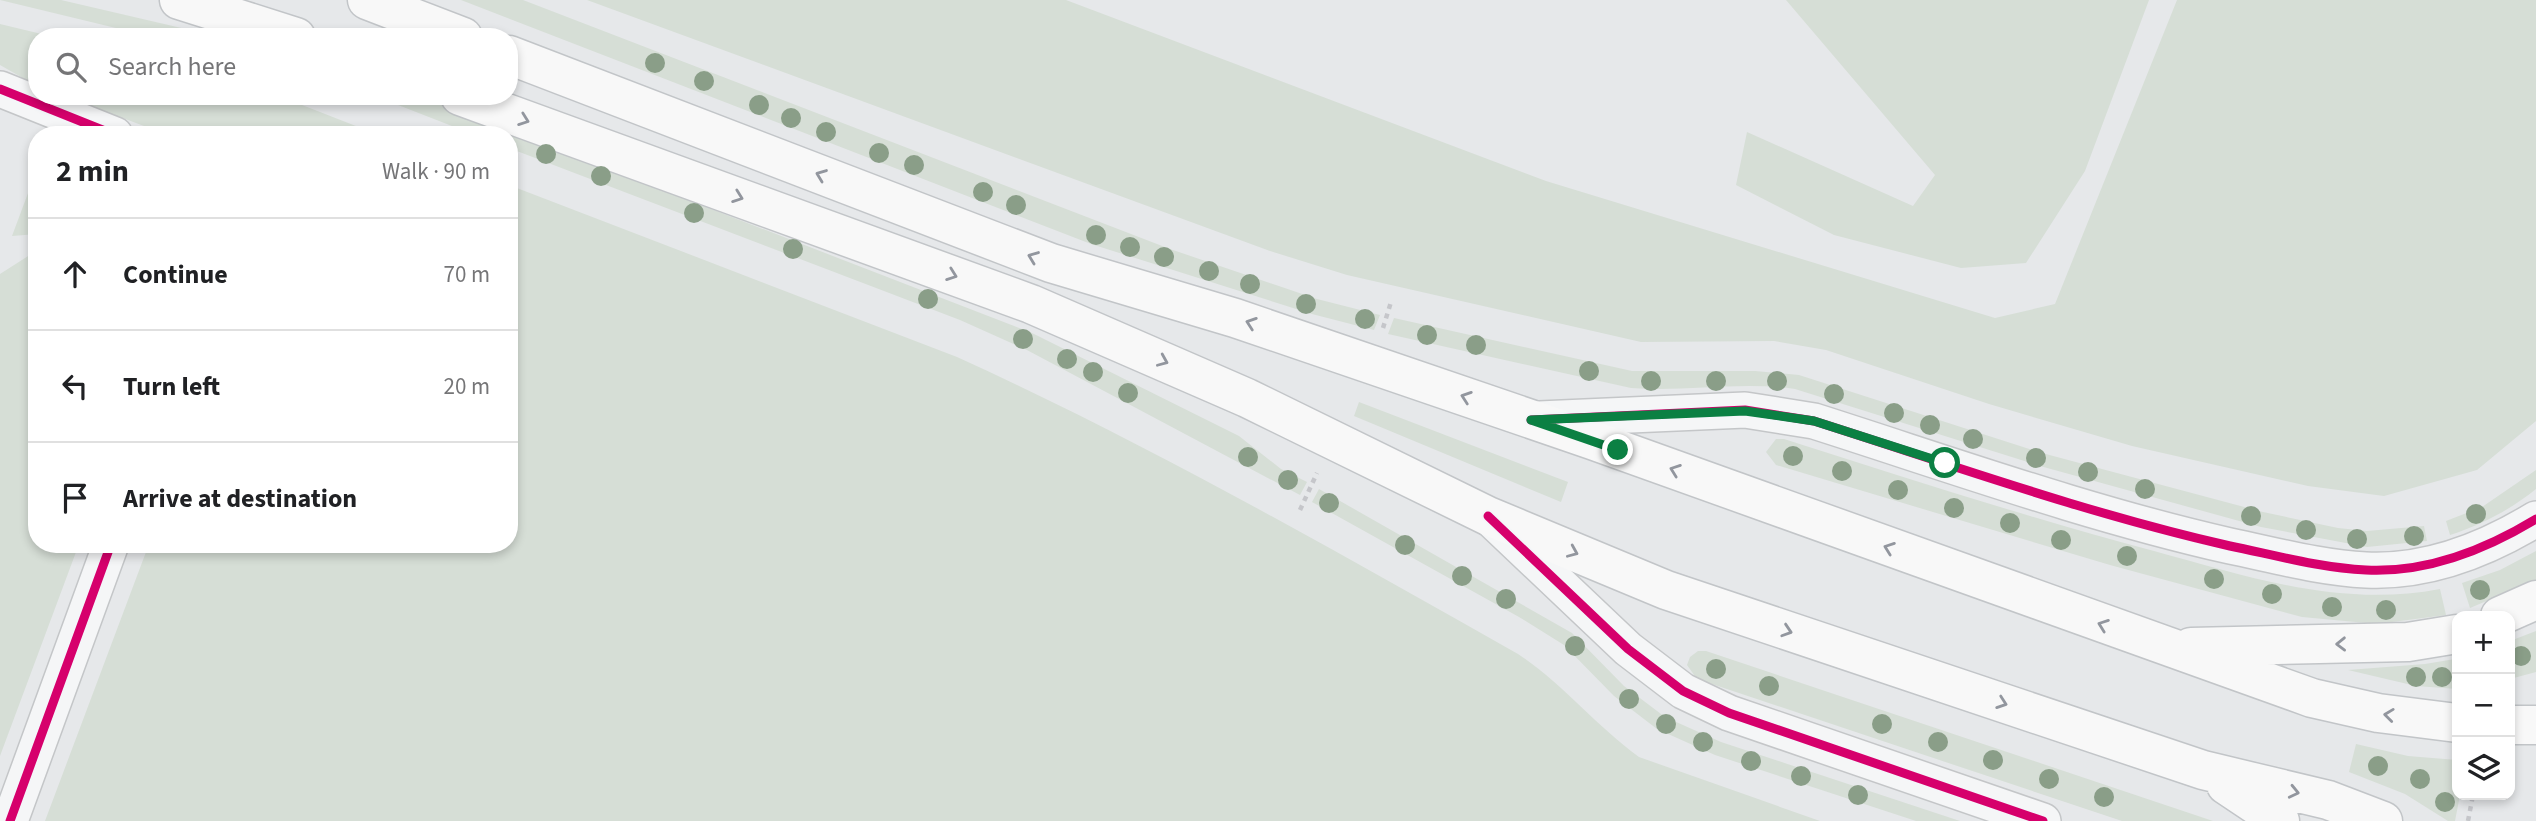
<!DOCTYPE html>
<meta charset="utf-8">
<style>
:root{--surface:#fff;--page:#f6f6f6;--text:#202124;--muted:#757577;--line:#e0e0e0}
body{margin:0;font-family:"Source Sans 3",sans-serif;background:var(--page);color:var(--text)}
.controls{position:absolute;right:21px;bottom:21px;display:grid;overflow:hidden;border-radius:14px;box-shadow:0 4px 10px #0003}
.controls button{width:63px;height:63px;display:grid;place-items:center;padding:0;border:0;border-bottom:2px solid var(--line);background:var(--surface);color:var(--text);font:35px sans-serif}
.stop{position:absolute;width:21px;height:21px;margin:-16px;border:5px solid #0b8043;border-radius:50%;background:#fff}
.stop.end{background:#0b8043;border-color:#fff;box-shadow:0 2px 7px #0008}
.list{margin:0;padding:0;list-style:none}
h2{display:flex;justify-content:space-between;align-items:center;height:91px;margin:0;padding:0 28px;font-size:30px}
h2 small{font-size:23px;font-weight:400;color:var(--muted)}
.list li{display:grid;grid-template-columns:46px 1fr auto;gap:21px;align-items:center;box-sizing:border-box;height:112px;padding:0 28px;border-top:2px solid var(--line)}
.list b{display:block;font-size:26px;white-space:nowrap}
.list em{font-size:23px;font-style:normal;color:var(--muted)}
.icon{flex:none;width:38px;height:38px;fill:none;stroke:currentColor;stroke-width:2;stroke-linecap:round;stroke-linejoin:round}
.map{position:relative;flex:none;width:2536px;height:821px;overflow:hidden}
.search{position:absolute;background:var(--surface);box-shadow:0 4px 10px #0003;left:28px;top:28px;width:490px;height:77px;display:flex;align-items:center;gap:18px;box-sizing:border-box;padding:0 24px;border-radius:28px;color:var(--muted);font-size:26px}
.panel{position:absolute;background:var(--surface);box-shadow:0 4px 10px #0003;left:28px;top:126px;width:490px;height:427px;border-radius:28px}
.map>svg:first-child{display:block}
</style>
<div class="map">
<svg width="2536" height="821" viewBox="0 0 2536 821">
<rect width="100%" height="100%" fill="#e6e8ea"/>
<path fill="#d6ded6" d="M0,0h61l159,37h-67z
M461,0h62l647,249 147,50 63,16 -6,15 -62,-16 -221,-70z
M587,0h479l480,181 449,137 60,-14 122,-304h359v421l-59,49 -93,26 -76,-10 -176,-40 -143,-42 -163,-54 -52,-9 -133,1 -294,-67 -77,-24z
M1786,0h363l-64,171 -59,92 -65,5 -127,-33 -98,-50 11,-53 166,74 22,-31z
M0,24l54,13h-17v49l-37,-21z
M64,96h225l13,9 77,30h-211z
M375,96h44l613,237 207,103 42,33 26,13 -7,13 -275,-146 -65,-29 -451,-172v-13h-34z
M37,169v65l-25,2z
M509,185l448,172c193,88 377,193 561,297 45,30 78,72 121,103l181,64h-1775l104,-277h360z
M36,251l1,293h42l-79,212v-482z
M1394,318l238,53h123l44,4 243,78 221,59 75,16 29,3 57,-5 3,15 -60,6 -106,-20 -221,-61 -245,-77c-54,-8 -109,3 -164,-1l-243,-54z
M1359,402l209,80 -7,20 -207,-86z
M1776,439h8c123,39 245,79 370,112 95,26 187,57 286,38l6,26 -69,9 -75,-7 -192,-52 -334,-100 -10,-13z
M2536,470v19c-26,21 -55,36 -86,46l-4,-14 36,-14z
M1319,489l253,144 52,53 41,31 56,25 239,79h-44l-201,-66 -58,-26 -43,-33 -50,-51 -45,-28 -207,-115z
M2536,551v29l-66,28 -8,-25 38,-13z
M2536,631v41l-26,7v-38z
M1698,651h8l507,170h-91l-425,-142 -10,-14 3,-8z
M2455,659l2,30 -41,-3 -68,-16 77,-6z
M2356,744l52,12 49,4v35h3l-5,26h-7l-43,-27 -56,-22z"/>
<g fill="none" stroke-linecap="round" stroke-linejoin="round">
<defs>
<path id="street" d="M0,89l115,46
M1539,419l206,-9 69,11c138,44 275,93 416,125 44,9 91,22 136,24 61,3 119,-20 170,-51
M1493,521l135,128 55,42 46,22 314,108
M10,821l101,-277"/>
<path id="primary" d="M179,0l117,37
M367,0l96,37
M509,55l542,208 184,55 357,122 720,258 66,15 79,10
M460,96l571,208 216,94 241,118 178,74 537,180 125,30 55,21
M2500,616l36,-16
M2191,647l217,-5 49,-8
M2510,725h26
M2226,785l54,36"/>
</defs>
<use href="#street" stroke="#c4c6c8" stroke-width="38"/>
<use href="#primary" stroke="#c2c5c8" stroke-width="41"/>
<path stroke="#c5c6ca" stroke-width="4.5" stroke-dasharray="5 5" stroke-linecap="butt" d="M1383,328l8,-26
M1300,510l17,-37
M2468,821l5,-26"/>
<use href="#street" stroke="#f5f6f7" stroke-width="35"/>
<use href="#primary" stroke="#f8f8f8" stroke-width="38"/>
<defs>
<path id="cycleway" d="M0,89l115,46
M1531,420l214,-10 69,11c138,44 275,93 416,125 44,9 91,22 136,24 61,3 119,-20 170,-51
M1488,516l140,133 55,42 46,22 314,108
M10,821l101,-277"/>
</defs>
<use href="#cycleway" stroke="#f4f6f9" stroke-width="13"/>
<use href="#cycleway" stroke="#d6006c" stroke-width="9"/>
</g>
<g fill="#8a9e88">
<circle cx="655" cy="63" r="10"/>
<circle cx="704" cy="81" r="10"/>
<circle cx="759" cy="105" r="10"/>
<circle cx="791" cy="118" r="10"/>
<circle cx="826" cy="132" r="10"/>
<circle cx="879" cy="153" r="10"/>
<circle cx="546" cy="154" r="10"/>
<circle cx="914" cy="165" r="10"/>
<circle cx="601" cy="176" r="10"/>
<circle cx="983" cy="192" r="10"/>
<circle cx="1016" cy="205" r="10"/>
<circle cx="694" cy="213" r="10"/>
<circle cx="1096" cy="235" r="10"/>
<circle cx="1130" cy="247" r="10"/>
<circle cx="793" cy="249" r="10"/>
<circle cx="1164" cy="257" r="10"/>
<circle cx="1209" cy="271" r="10"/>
<circle cx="1250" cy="284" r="10"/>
<circle cx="928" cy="299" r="10"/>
<circle cx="1306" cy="304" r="10"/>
<circle cx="1365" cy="319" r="10"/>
<circle cx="1427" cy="335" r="10"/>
<circle cx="1023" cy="339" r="10"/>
<circle cx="1476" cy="345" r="10"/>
<circle cx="1067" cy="359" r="10"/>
<circle cx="1589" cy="371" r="10"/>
<circle cx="1093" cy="372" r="10"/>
<circle cx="1651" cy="381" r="10"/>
<circle cx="1716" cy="381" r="10"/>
<circle cx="1777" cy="381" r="10"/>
<circle cx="1128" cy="393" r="10"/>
<circle cx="1834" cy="394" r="10"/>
<circle cx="1894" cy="413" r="10"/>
<circle cx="1930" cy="425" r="10"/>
<circle cx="1973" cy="439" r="10"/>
<circle cx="1793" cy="456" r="10"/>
<circle cx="1248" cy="457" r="10"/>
<circle cx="2036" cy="458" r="10"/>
<circle cx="1842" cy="471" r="10"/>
<circle cx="2088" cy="472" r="10"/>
<circle cx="1288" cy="480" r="10"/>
<circle cx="2145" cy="489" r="10"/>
<circle cx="1898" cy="490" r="10"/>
<circle cx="1329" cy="503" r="10"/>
<circle cx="1954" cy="508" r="10"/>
<circle cx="2476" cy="514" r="10"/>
<circle cx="2251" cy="516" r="10"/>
<circle cx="2010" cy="523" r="10"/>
<circle cx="2306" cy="530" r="10"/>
<circle cx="2414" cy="536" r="10"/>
<circle cx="2357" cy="539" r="10"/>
<circle cx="2061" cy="540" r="10"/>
<circle cx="1405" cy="545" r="10"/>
<circle cx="2127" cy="556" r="10"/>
<circle cx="1462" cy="576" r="10"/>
<circle cx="2214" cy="579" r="10"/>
<circle cx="2480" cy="590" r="10"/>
<circle cx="2272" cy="594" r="10"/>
<circle cx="1506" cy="599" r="10"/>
<circle cx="2332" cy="607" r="10"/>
<circle cx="2386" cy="610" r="10"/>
<circle cx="1575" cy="646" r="10"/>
<circle cx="2521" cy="656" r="10"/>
<circle cx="1716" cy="669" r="10"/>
<circle cx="2416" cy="677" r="10"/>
<circle cx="2442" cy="677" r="10"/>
<circle cx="1769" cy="686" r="10"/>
<circle cx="1629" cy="699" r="10"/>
<circle cx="1666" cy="724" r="10"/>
<circle cx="1882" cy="724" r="10"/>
<circle cx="1703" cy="742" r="10"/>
<circle cx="1938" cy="742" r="10"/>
<circle cx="1993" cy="760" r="10"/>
<circle cx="1751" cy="761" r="10"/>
<circle cx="2378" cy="766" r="10"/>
<circle cx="1801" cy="776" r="10"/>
<circle cx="2049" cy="779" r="10"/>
<circle cx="2420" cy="779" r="10"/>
<circle cx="1858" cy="795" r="10"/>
<circle cx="2104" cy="797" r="10"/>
<circle cx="2445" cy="802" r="10"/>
</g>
<defs><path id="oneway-chevron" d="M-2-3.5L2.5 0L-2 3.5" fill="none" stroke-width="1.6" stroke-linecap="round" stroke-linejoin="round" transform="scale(1.75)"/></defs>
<g stroke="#92969e">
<use href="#oneway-chevron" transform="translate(524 120) rotate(20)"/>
<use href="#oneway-chevron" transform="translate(821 175) rotate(-159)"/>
<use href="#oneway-chevron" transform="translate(738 197) rotate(20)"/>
<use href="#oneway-chevron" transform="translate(1033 257) rotate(-159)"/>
<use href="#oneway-chevron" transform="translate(952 275) rotate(20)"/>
<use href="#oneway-chevron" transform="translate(1251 323) rotate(-161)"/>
<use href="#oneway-chevron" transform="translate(1163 361) rotate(23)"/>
<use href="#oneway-chevron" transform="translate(1466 397) rotate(-161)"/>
<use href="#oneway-chevron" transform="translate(1675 470) rotate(-160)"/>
<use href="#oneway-chevron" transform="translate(1889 548) rotate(-160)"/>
<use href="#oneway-chevron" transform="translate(1573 552) rotate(23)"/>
<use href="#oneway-chevron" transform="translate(2103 625) rotate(-160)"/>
<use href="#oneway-chevron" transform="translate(1787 631) rotate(18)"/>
<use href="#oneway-chevron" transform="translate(2341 644) rotate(179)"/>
<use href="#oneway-chevron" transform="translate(2002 703) rotate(19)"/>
<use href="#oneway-chevron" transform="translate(2389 715) rotate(-173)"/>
<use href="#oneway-chevron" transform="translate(2294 792) rotate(13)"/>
</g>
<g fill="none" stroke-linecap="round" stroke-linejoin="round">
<path stroke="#0b8043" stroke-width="9" d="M1618,450l-87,-30 214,-9 69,10 131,42"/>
</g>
</svg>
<div class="controls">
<button>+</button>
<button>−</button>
<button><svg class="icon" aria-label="layers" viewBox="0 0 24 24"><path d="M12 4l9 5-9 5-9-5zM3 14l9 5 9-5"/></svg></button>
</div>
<div class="stop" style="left:1945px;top:463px"></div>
<div class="stop end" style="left:1618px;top:450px"></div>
<div class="search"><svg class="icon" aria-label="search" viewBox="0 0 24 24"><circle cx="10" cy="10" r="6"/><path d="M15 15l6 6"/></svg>Search here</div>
<section class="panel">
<h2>2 min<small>Walk · 90 m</small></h2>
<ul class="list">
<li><svg class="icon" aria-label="ahead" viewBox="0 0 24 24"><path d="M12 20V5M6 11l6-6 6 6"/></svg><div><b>Continue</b></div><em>70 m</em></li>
<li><svg class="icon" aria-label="left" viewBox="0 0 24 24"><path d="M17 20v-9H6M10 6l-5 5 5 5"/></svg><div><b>Turn left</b></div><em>20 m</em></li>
<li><svg class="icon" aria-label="arrive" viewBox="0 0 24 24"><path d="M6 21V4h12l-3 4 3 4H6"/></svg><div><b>Arrive at destination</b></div></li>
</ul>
</section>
</div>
